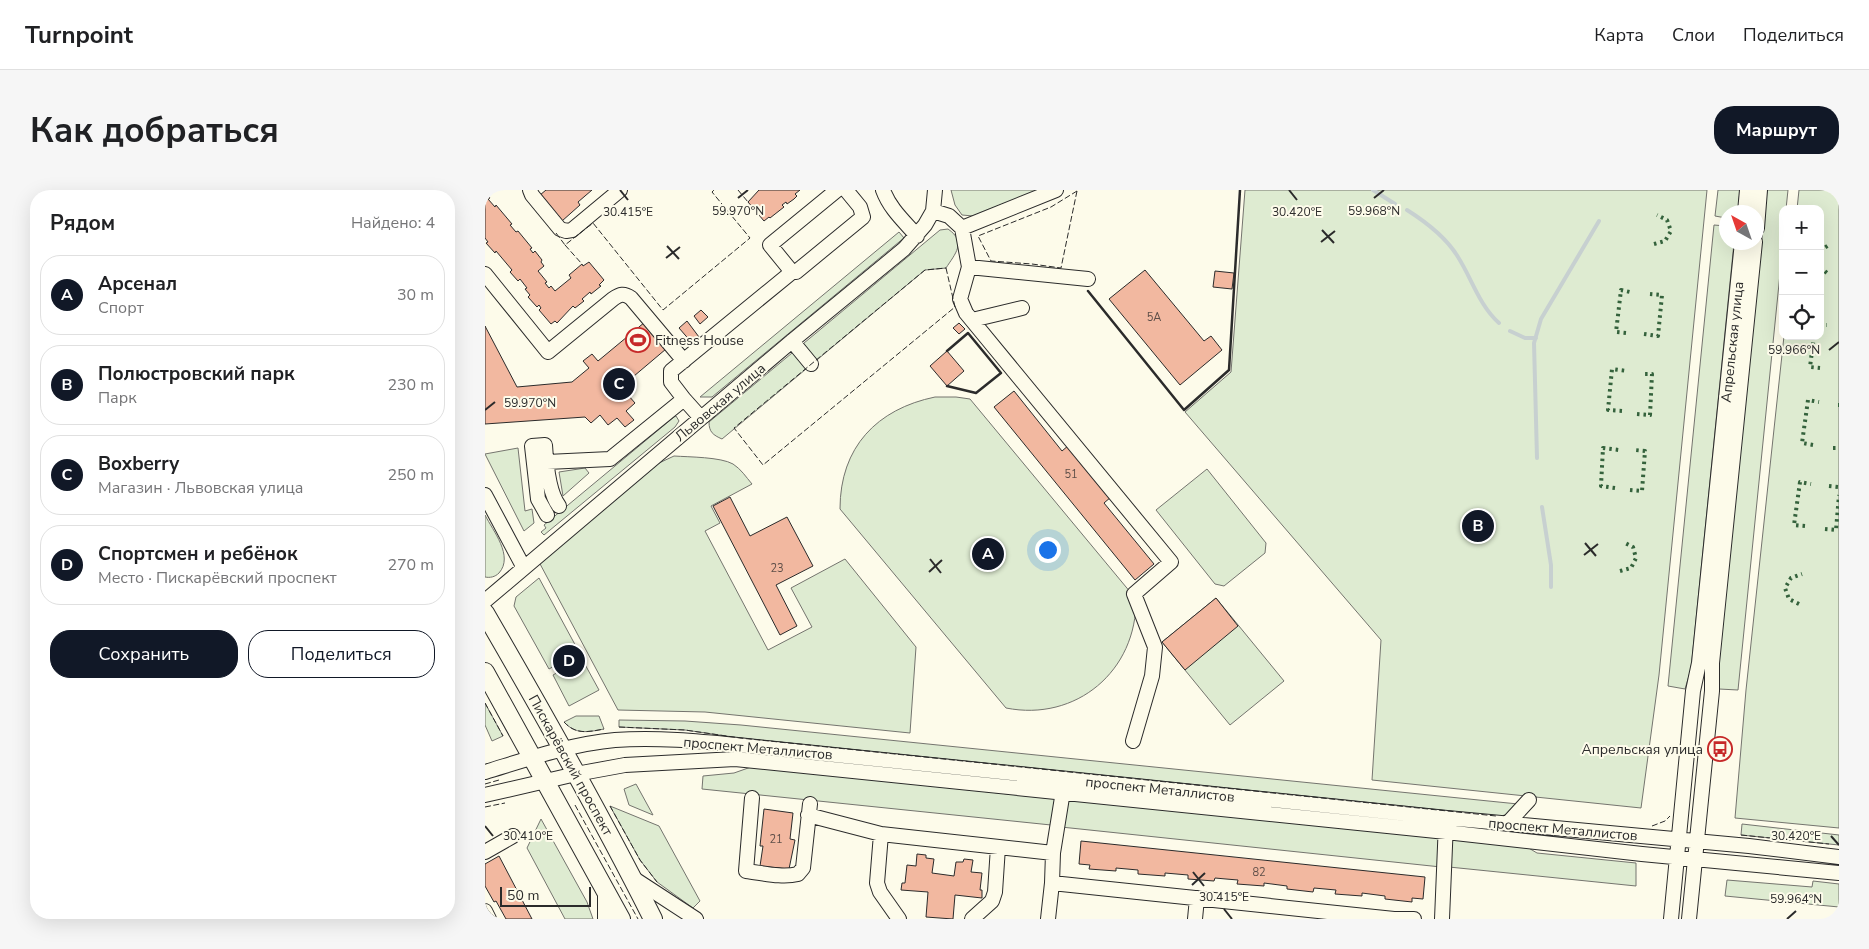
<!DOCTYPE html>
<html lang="ru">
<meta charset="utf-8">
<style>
:root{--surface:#fff;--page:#f6f6f6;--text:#202124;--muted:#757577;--line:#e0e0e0;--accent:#111827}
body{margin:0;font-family:"Nunito Sans",sans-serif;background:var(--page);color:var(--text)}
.controls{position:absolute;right:15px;top:15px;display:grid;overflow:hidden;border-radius:10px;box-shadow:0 5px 20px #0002}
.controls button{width:45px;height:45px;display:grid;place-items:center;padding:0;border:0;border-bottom:1px solid var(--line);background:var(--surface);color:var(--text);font:25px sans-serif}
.compass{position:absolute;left:1234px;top:15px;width:45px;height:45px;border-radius:50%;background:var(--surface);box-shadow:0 5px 20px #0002;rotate:320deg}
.scale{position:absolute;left:15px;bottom:12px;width:91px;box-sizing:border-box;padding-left:5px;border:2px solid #2b2b2b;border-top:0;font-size:14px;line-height:18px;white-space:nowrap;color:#2b2b2b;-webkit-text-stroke:4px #fdfbea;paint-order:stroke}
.you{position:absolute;left:562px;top:359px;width:18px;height:18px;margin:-12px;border:4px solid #fff;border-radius:50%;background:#1a73e8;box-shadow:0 0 0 8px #1a73e833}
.badge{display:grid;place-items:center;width:32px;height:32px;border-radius:50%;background:var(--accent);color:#fff;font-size:16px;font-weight:700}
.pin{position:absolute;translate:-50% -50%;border:2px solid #fff;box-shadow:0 1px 5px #0006}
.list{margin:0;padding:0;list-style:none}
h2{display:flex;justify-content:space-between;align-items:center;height:65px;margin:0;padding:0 20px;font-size:21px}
h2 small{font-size:16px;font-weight:400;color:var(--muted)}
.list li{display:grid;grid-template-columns:32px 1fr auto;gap:15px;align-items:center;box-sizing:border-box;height:80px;margin:0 10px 10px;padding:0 10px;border:1px solid var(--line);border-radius:20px}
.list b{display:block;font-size:19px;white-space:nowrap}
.list p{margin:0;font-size:16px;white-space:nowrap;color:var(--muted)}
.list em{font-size:16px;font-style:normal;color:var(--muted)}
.actions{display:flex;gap:10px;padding:15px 20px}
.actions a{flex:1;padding:11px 0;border:1px solid var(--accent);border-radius:20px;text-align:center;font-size:18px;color:var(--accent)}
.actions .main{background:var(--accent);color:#fff}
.icon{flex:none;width:28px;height:28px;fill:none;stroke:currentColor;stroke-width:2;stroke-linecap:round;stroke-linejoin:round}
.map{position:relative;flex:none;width:1354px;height:729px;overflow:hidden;border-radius:20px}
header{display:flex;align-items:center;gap:30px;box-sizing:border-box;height:70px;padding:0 25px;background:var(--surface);border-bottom:1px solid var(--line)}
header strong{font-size:24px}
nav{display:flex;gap:28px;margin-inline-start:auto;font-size:18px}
.intro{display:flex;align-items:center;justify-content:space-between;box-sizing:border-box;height:120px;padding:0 30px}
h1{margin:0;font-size:35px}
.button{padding:12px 22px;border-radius:20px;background:var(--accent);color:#fff;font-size:18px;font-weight:700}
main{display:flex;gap:30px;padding:0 30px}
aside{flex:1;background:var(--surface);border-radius:20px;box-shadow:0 5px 20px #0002}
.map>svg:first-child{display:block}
</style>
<header>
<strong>Turnpoint</strong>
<nav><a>Карта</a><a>Слои</a><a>Поделиться</a></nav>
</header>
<div class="intro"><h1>Как добраться</h1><a class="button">Маршрут</a></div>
<main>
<aside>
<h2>Рядом<small>Найдено: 4</small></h2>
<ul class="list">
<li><span class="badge">A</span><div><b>Арсенал</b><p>Спорт</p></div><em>30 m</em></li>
<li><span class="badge">B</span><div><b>Полюстровский парк</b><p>Парк</p></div><em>230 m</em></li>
<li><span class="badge">C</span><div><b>Boxberry</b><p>Магазин · Львовская улица</p></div><em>250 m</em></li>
<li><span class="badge">D</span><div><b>Спортсмен и ребёнок</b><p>Место · Пискарёвский проспект</p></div><em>270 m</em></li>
</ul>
<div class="actions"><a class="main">Сохранить</a><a>Поделиться</a></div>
</aside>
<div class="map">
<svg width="1354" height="729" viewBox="0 0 1354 729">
<rect width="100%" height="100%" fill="#fdfbea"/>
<path fill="#deebd1" stroke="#74746e" d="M466,0h90l-68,26 -11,-1 -7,-10z
M760,0h462l-48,485 -18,133 -269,-28 9,-140 -196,-228 46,-40z
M1233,0h22l-2,22h-11l-1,6 -11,-2z
M1282,0h21l-2,19h-3v35l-45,446 -19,-1v-28z
M1314,0h40v638l-104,-10 11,-128 38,-354h36v-127h-23z
M1229,35l12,1 1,16 7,1 -43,426 -6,20 -17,-3z
M463,39c19,13 7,25 -2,39l-21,2 -203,169c-9,-4 -13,-7 -13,-17l231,-192z
M414,42l5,6 -5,4 -187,155h-12z
M450,207h21l14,2 166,200c1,72 -60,123 -130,109l-166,-199c0,-62 37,-100 95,-112z
M191,226l3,5 -4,6 -131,108 -3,-3 5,-4 -2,-3 130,-108z
M33,258l7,63 7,-2 2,14 -10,8 -39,-77z
M189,266c15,1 47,1 59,8 8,5 13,13 19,20l-41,22 9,17 -15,8 63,119 44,-23 -21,-39 54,-29 71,88 -6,86 -205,-21 -87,-2 -79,-148 120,-99z
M100,278l4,5 -26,23 -4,-24z
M722,279l59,74 -1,10 -41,33 -9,-2 -59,-74z
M0,325c8,16 29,41 14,58 -4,4 -9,5 -14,4z
M54,388l40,74 -30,17 -35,-63 2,-9z
M731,408l68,83 -54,44 -68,-83z
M97,469l17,31 -30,16 -16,-31z
M0,513l18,33 -11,5 -7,-16z
M91,526h23l5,13c-16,3 -28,6 -40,-7z
M134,530l66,1 56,4 777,79c-6,6 -10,12 -19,12l-759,-78 -55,-8 -66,-3z
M266,577l305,32 -5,26 -349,-36 1,-13 31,-3z
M151,594l17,31 -24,-10 -5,-16z
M581,609l375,39v29l-380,-40z
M125,616l49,20 41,75 -7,7 -36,-26 -17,-22z
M56,629l46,83 6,17h-28l-38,-71z
M1257,634l97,11v10l-98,-10z
M965,649l77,8 10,6 99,10v23l-187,-19z
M1242,690l85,7 1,-6 26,3v23l-114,-11z"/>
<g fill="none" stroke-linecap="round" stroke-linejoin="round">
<path stroke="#c7d0d0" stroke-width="4" d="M888,0l22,14
M922,20c19,12 39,27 51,47 14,22 21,48 41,66
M1025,141l15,7h11
M1052,268l-3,-115 7,-24 58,-98
M1057,317l9,58v22"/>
</g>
<path fill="#f2b8a0" stroke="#2b2b2b" d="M61,0h46l-14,12 2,3 -18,16 -22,-26z
M274,0h41l-5,4 2,2 -3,3 -7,5 -1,-2 -4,3 2,2 -14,11 -1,-1 -5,4 -16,-19z
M0,2l5,6 -2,1 7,8 1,-2 16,19 -2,1 6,7 2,-1 14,17 -2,1 3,4 2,-2 7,9 -1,2 3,4 -6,5 9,11 -2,1 4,5 2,-2 4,5 16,-13 -2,-3 13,-11 1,2 6,-4 15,18 -5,5 2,1 -10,8 -1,-2 -8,7 2,2 -9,7 -2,-2 -16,17 -2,-2 -4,3 -12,-14 2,-2 -2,-3 -2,2 -9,-10 2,-2 -5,-6 2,-1 -7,-9 -2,2 -8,-9 2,-2 -16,-19 -1,2 -9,-10 2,-1 -3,-4z
M660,80l59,71 7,-5 11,14 -42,35 -71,-86z
M730,81l19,2 -2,16 -19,-2z
M216,120l7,7 -8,7 -6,-8z
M202,131l12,16 -7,6 -13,-15z
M160,132l21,27 -45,38 14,16 -9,8 8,9 -9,7 -8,-9 -9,7 -8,-10 -9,8 -6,-6 -100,7v-98l32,61 55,-5 17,-14 -6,-7 9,-7 6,7z
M474,133l6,6 -6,5 -6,-6z
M462,161l17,20 -17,15 -17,-20z
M529,201l48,60 7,-6 42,52 -7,6 50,61 -19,16 -141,-173z
M245,307l20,39 37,-19 26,49 -37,19 21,41 -17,9 -67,-129z
M731,408l22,28 -53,44 -23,-28z
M279,619l29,4 -3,26 5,1 -6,29 -29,-3 3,-20h-3z
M596,651l344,36 -2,22 -11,-1v4l-27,-3v-3l-23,-3v3l-27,-2 1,-4 -22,-2 -1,4 -26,-3v-3l-23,-3v3l-27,-2 1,-4 -12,-1 -11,-1 -1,3 -26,-2v-4l-23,-2v3l-27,-2v-4l-22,-2v3l-27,-2 1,-4 -11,-1z
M432,664l9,1v3l8,1 -2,14 22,3 2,-14h7l1,-3 9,1 -2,12 11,1 -2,17h2v8l-27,-3 -2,24 -27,-2 2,-25 -27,-2 1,-7h3l2,-18 9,1z
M14,666l33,63h-26l-10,-18 -2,1 -9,-16v-22z"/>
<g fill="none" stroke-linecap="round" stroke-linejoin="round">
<defs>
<path id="minor" d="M45,0l2,5 28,34 6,2 6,-1 48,-40
M398,0c7,19 21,31 34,46
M448,21l16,5 13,12 7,39 -9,32 6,14 205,249 -37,32 21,53 -3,29 -19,65
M1260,22l2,-22
M477,38l94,-38
M1272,38l3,-38
M484,77l119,12
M307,82l-22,-27 67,-55
M0,84l63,78 65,-53c7,-5 11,-6 18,-1l53,63
M487,130l50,-12
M307,151l19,23
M199,209l-13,-17v-11l121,-99h4l67,-55 -3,-10 -14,-17
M62,272l63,-3 74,-60 17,19
M0,305l39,73
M62,325l-9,-16 -6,-53 13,-1c1,17 4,48 14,61
M0,411l307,-260 112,-92 21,-24 8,-14 2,-21
M0,582c43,-13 86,-28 130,-32 41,-3 83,1 123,5l709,73 302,28 90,11
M0,605l91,-21 49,-9 110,-6 711,73 196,22 197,19
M267,608l-6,73c17,2 36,7 52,3l5,-6 7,-64
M323,625l73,19
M1022,634l22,-24
M0,662l28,-16
M148,688l63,41
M567,693l342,36h20
M0,721l4,8
M120,729v-28
M414,729l-19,-27 -3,-9 4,-49 172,19
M487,729l20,-18 3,-9 3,-45
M563,729l4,-36 1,-30 11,-68
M710,729l2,-21
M957,729l4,-97
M1186,729l22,-228 6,-28 43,-421
M1204,729l23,-228v-28l43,-421"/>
<path id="major" d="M0,423c58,100 116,202 168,306
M0,482l136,247"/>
</defs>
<use href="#minor" stroke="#2b2b2b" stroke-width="16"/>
<use href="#major" stroke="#2b2b2b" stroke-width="20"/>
<use href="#minor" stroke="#fdfbea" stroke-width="14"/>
<use href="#major" stroke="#fdfbea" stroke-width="18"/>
<path stroke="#34623c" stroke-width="4" stroke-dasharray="2.5 4" stroke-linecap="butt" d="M1169,54l11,-3 6,-10 -4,-11 -10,-5
M1335,61l10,-7
M1335,77l7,6
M1335,135h7
M1141,143l-10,-1 5,-42 9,2
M1159,144l14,2 4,-41 -12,-1
M1329,146l-4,31 10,1
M1353,215h1
M1137,221l-14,-1 4,-41 15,2
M1152,224l13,1 2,-41h-9
M1328,255l-11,-2 6,-43 11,2
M1348,258h6
M1344,296l10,1
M1130,298l-14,-2 2,-38 16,2
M1145,300l12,1 3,-40 -10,-1
M1320,336l-11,-1 6,-43 11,2
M1340,339l11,1 3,-35
M1135,381l11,-3 5,-10 -3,-11 -10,-5
M1314,414l-10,-5 -4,-11 6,-10 11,-4"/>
<path stroke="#2b2b2b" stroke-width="1" stroke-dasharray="6 2.5" stroke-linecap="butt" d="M253,0l10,12
M592,1l-16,77 -29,-4 -41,-3 -13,-25 73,-29z
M71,43l9,12 28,-22 70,87 87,-72 -38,-46 2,-2
M80,55l17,19
M461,78l9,39 -192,158 -29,-37 191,-158z
M0,513l18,33
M79,532c12,13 24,10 40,7
M134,537l66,3 55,8 756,78
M0,594l14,-4
M90,615l63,114
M125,616l30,54 17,22
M0,617l20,-4
M1167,636l13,-5 5,-5
M1256,645l88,9"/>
<path stroke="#2b2b2b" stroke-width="2.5" d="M603,101l96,119 45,-40 11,-180
M462,196l29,7 25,-20 -33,-40 -21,18"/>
</g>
<path fill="none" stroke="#2b2b2b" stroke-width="2" d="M135,0l8,10M804,0l8,10M253,8l10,-8M889,8l10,-8M837,40l12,13M836,52l14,-11M182,56l12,13M181,68l14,-11M1344,160l10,-8M0,220l10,-8M1100,353l11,13M1099,365l14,-11M445,369l11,14M444,382l13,-12M0,636l8,10M1346,646l8,9M708,682l11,14M707,695l13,-12M739,719l8,10M1302,729l9,-8"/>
<defs>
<symbol id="stadium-ring" viewBox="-11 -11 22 22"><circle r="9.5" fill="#fdfbea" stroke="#c62828" stroke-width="1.5"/><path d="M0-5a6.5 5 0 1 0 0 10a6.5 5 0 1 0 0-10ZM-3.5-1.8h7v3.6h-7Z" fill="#c62828"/></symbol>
<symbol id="bus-ring" viewBox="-11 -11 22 22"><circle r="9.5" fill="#fdfbea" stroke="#c62828" stroke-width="1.5"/><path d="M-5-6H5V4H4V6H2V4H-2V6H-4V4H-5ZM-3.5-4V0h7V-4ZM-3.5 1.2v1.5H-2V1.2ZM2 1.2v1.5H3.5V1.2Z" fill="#c62828"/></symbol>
</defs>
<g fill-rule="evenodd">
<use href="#stadium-ring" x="139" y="136" width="28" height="28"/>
<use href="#bus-ring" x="1221" y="545" width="28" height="28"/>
</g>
<g text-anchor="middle" stroke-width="4" stroke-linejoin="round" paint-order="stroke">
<g font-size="11" fill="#5d4e48">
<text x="669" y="131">5А</text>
<text x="586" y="288">51</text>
<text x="292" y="382">23</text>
<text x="291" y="653">21</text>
<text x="774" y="686">82</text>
</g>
<g font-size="14" fill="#2b2b2b" stroke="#fdfbea" text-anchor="start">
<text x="170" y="155">Fitness House</text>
<text x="1218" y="564" text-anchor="end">Апрельская улица</text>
</g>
<g font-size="14" fill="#2b2b2b" stroke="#fdfbea">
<text transform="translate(1247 152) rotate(-84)" y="5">Апрельская улица</text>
<text transform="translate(235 212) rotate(-40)" y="5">Львовская улица</text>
<text transform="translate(273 558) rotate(5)" y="5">проспект Металлистов</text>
<text transform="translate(86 575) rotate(61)" y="5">Пискарёвский проспект</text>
<text transform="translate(675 599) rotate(6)" y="5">проспект Металлистов</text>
<text transform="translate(1078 639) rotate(5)" y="5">проспект Металлистов</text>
</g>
</g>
<g font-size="12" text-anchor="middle" fill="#2b2b2b" stroke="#fdfbea" stroke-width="4" stroke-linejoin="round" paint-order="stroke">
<text x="253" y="25">59.970°N</text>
<text x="889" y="25">59.968°N</text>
<text x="143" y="26">30.415°E</text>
<text x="812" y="26">30.420°E</text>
<text x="1309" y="164">59.966°N</text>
<text x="45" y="217">59.970°N</text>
<text x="43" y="650">30.410°E</text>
<text x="1311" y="650">30.420°E</text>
<text x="739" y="711">30.415°E</text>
<text x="1311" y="713">59.964°N</text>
</g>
</svg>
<div class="controls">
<button>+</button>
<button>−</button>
<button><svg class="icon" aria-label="locate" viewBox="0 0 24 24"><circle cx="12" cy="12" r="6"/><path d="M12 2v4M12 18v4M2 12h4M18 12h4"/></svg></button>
</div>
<svg class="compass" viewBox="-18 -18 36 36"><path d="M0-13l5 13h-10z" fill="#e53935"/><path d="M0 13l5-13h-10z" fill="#757577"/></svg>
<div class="scale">50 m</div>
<div class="you"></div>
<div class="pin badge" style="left:503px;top:364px">A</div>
<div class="pin badge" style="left:993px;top:336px">B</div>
<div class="pin badge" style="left:134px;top:194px">C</div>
<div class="pin badge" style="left:84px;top:471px">D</div>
</div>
</main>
